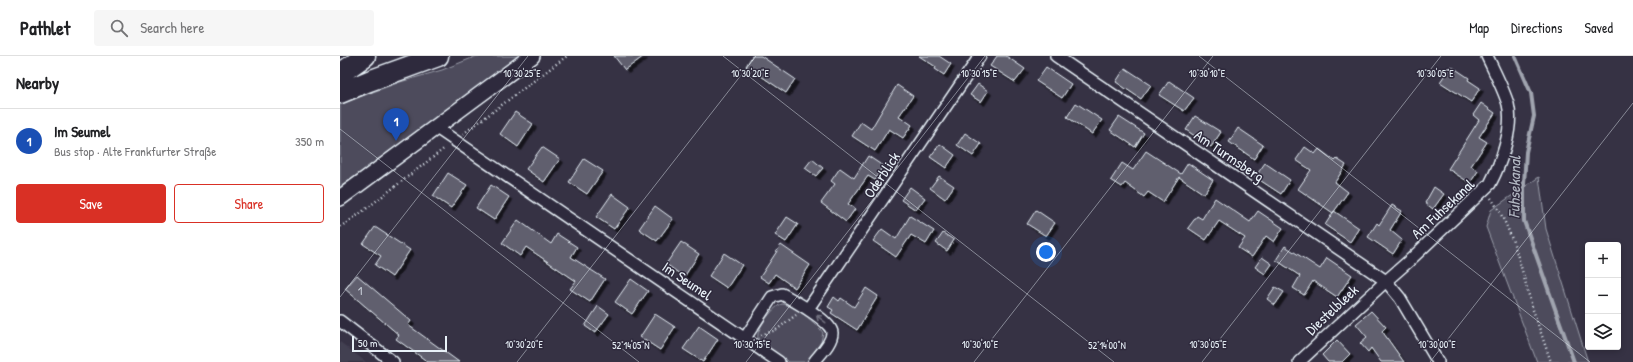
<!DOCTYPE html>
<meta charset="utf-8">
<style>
:root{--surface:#fff;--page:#f6f6f6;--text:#202124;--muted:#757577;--line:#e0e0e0;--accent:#d93025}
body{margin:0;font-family:"Patrick Hand",sans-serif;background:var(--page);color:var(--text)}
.controls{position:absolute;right:12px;bottom:12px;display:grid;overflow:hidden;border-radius:4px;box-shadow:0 2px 6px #0003}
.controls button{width:36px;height:36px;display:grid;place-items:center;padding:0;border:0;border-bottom:1px solid var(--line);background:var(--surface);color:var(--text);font:20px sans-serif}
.scale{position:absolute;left:12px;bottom:10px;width:95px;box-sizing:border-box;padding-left:4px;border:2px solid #e8f1f8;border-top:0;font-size:11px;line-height:14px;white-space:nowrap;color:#e8f1f8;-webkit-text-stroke:3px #2f2a3d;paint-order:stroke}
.you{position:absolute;left:706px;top:196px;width:14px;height:14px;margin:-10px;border:3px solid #fff;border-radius:50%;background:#1a73e8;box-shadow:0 0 0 6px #1a73e833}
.badge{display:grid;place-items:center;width:26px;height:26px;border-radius:50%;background:var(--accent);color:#fff;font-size:13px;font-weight:700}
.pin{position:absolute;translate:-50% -33px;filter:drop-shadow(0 1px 2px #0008)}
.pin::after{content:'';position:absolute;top:21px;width:14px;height:12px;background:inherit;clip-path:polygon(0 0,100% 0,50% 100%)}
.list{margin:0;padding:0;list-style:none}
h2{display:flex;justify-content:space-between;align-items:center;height:52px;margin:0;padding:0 16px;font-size:17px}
h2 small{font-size:13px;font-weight:400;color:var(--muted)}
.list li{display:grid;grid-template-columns:26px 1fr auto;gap:12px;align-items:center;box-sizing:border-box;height:64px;padding:0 16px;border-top:1px solid var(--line)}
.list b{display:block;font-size:15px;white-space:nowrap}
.list p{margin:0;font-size:13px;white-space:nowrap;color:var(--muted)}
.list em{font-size:13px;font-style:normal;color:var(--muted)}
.actions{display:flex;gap:8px;padding:12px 16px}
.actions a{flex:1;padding:9px 0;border:1px solid var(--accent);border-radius:4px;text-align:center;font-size:14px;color:var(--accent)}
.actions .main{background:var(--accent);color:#fff}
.icon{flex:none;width:22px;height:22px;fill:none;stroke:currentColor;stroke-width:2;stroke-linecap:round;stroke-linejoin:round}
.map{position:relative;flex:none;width:1293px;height:306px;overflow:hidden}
header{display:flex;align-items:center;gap:24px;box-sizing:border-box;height:56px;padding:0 20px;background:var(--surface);border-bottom:1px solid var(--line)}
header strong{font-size:19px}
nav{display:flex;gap:22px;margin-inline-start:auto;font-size:14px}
.search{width:280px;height:36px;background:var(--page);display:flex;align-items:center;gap:10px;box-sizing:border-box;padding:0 14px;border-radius:4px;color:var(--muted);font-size:15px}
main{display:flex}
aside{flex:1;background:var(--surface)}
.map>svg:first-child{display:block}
</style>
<header>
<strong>Pathlet</strong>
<div class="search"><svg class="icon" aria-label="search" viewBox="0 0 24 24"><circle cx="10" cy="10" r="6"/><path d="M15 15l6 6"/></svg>Search here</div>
<nav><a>Map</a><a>Directions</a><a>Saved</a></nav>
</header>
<main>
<aside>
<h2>Nearby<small></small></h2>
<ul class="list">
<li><span class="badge" style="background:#1a4fb4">1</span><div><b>Im Seumel</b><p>Bus stop · Alte Frankfurter Straße</p></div><em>350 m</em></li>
</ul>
<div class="actions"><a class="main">Save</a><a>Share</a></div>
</aside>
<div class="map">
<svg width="1293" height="306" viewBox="0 0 1293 306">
<defs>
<filter id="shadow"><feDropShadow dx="3.5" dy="3.5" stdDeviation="0" flood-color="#0009"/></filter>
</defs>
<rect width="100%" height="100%" fill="#363244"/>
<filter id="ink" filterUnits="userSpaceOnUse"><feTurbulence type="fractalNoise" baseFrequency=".025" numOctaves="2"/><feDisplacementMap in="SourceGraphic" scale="8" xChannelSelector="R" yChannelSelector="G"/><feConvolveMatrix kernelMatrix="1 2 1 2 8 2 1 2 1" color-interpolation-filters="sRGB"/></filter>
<g filter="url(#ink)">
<path fill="#433f51" d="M0,286l26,20h-26z"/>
<path fill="#4d4b5c" stroke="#9a9eaa" d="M137,0h42l-65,50 -114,81v-83l60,-22 42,-12z
M1199,121l7,52 42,133h-51l-51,-135 5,-17z
M442,248c10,0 36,20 41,29l-2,9 -14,20h-19l-28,-19c-1,-3 -3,-5 -2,-9 1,-8 17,-29 24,-30z"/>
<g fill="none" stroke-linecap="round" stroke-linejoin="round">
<path stroke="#a0a4af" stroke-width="4" d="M1175,0l16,37 3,23 -8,36 -2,32v37l50,141"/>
</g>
<path fill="#605e6e" stroke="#e8f1f8" filter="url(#shadow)" d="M274,0h30l-19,14z
M412,0h9l34,23 -9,14 -40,-27z
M579,0h20l12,8 -7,11 -9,-6 1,-2z
M657,0h9l19,13 -10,13 -25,-16z
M1111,10l18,12 -1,2 12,8 -9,14 -31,-20z
M706,11l25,17 -9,14 -26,-17z
M785,12l26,17 -10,14 -25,-17z
M829,25l25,17 -10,13 -25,-16z
M638,28l10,7 -7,11 -11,-7z
M557,29l16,11 -14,20 13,9 -9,13 -14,-9 -14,22 -23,-15 9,-14 10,7z
M736,47l26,17 -10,14 -25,-17z
M1141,47l14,10 -16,24 8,5 -16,24 7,5 -8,12 -22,-14 31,-49 -6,-5z
M175,56l18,12 -15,23 -18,-13z
M855,60l26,16 -10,15 -25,-17z
M779,61l25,16 -9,14 -25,-17z
M898,72l25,17 -9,14 -25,-17z
M625,77l16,11 -8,12 -16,-11z
M600,88l15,11 -9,13 -16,-11z
M202,91l18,12 -16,23 -18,-13z
M965,91l10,7 4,-5 16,12 2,-2 9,6 -11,17 13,10 -15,21 -35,-24 13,-19 -15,-10z
M806,95l35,23 7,-11 25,17 -9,14 -25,-17 -16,25 -15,-10 -4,5 -19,-14 -3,4 -11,-7 11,-17 11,7z
M528,100l15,10 -8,14 -7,-4 -20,28 7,5 -9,13 -25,-19 14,-19 -4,-3 9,-13 14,10z
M244,103l19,12 -16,23 -18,-12z
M472,103l11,9 -7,8 -11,-8z
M925,107l25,17 -9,14 -26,-17z
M108,117l19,12 -16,23 -18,-12z
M599,120l15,10 -9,13 -15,-11z
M151,129l18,12 -15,23 -18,-12z
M570,131l15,11 -9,12 -15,-10z
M1094,131l10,7 -11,15 -8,-6z
M272,138l18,13 -16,22 -18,-12z
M875,142l35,24 8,-11 25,17 -9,14 -8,-6 -14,21 -14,-9 7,-10 -26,-17 -13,19 -18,-12 9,-12 5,3z
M1052,149l10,6 -12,19 12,10 -9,14 -25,-17 9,-14 2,2z
M315,150l18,13 -16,22 -18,-12z
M696,154l19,13 -9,13 -19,-12z
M994,155l25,17 -9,14 -25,-17z
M570,160l24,15 -8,13 -15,-9 -15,22 -23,-16 9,-12 14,10z
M447,161l11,7 -12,18 -11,-7z
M178,164l33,24 6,-10 20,13 -6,10 34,22 -15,23 -20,-13 6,-8 -50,-34 -6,9 -18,-13z
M35,171l35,23 -18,27 -17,-12 6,-9 -18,-12z
M603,177l11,7 -7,11 -11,-8z
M341,186l18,12 -15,23 -18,-13z
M441,189l29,20 -15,23 -20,-14 -6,9 -9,-6z
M945,190l35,23 7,-11 25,17 -15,22 -24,-16 -9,14 -11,-7 7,-12 -24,-16z
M384,197l18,12 -15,23 -18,-12z
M922,201l10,7 -7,10 -10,-7z
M17,219l54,46 -3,4 51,37h-31l-32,-23 3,-4 -54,-46z
M291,223l17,12 -16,23 -17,-12z
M935,231l9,5 -9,13 -8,-6z
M526,232l12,8 -21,34 -26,-17 2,-3 -5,-3 6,-10 5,4 2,-3 13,9z
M258,250l11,8 -14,19 -10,-7z
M1031,255l15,16 -4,4 22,31h-23l-10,-14 -3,4 -8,-9 7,-6 -11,-13z
M315,258l20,13 -15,23 -20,-13z
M359,270l19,13 -15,23 -20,-13z
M997,284l13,14 -8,8h-14l-6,-7z"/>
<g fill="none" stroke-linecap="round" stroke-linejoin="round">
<defs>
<path id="street" d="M716,0l330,225 14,17 38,64
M95,71l344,235
M468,253l172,-253
M0,265l53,41
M405,282l27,-41 10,-3c9,5 51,28 50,39 0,10 -12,21 -18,29
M959,306l87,-81 24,-21 80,-76c11,-21 24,-56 18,-80 -5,-16 -14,-33 -21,-48"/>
<path id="secondary" d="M0,142l192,-142"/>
<path id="highway" d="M0,18l25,-18
M0,37l29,-12 69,-25"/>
</defs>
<use href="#street" stroke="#e8f1f8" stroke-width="14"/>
<use href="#secondary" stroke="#e8f1f8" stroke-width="18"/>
<use href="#highway" stroke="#e8f1f8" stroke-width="23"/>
<path stroke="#e8f1f8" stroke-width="2.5" stroke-dasharray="1 3" stroke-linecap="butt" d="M123,78l104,-78
M1151,142c23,33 31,74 42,112 6,17 12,35 18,52
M0,171l18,-12 87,-67
M421,279l15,-5 20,-15"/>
<use href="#street" stroke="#2f2a3d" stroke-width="11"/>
<use href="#secondary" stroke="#2f2a3d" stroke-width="15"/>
<use href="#highway" stroke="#2f2a3d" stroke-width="20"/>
</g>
<defs><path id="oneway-shaft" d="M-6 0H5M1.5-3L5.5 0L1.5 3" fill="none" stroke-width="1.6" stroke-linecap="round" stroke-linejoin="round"/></defs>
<use stroke="#70707e" href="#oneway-shaft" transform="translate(481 263) rotate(-142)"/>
</g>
<path fill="none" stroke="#e8f1f8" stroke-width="1" stroke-opacity="0.45" d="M383,0l391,306M859,0l391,306M0,73l299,233M0,241l188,-241M177,306l239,-306M406,306l239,-306M634,306l239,-306M862,306l239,-306M1090,306l203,-259"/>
<g text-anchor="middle" stroke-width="3" stroke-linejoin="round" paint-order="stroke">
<g font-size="13" fill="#c6ccd6">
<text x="20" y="239">1</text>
</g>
<g font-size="15" fill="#e8f1f8" stroke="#2f2a3d">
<text transform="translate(889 100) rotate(34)" y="5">Am Turmsberg</text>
<text transform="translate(542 119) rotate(-56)" y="5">Oderblick</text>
<text transform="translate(1103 153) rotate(-43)" y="5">Am Fuhsekanal</text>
<text transform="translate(347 225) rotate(34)" y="5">Im Seumel</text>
<text transform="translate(992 254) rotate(-43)" y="5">Diestelbleek</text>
</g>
<g font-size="16" font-style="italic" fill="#b2b7c2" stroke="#2f2a3d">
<text transform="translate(1174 131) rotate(-89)" y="6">Fuhsekanal</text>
</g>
</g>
<g font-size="10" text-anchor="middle" fill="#e8f1f8" stroke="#2f2a3d" stroke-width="3" stroke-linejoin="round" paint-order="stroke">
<text x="182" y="21">10°30'25"E</text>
<text x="410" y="21">10°30'20"E</text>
<text x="639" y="21">10°30'15"E</text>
<text x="867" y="21">10°30'10"E</text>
<text x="1095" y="21">10°30'05"E</text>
<text x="184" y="292">10°30'20"E</text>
<text x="412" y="292">10°30'15"E</text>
<text x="640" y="292">10°30'10"E</text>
<text x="868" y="292">10°30'05"E</text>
<text x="1097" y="292">10°30'00"E</text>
<text x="291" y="293">52°14'05"N</text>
<text x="767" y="293">52°14'00"N</text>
</g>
</svg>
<div class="controls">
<button>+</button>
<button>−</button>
<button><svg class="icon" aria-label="layers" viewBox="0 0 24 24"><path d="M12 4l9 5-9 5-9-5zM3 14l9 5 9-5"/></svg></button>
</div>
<div class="scale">50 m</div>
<div class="you"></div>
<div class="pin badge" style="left:56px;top:85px;background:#1a4fb4">1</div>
</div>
</main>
